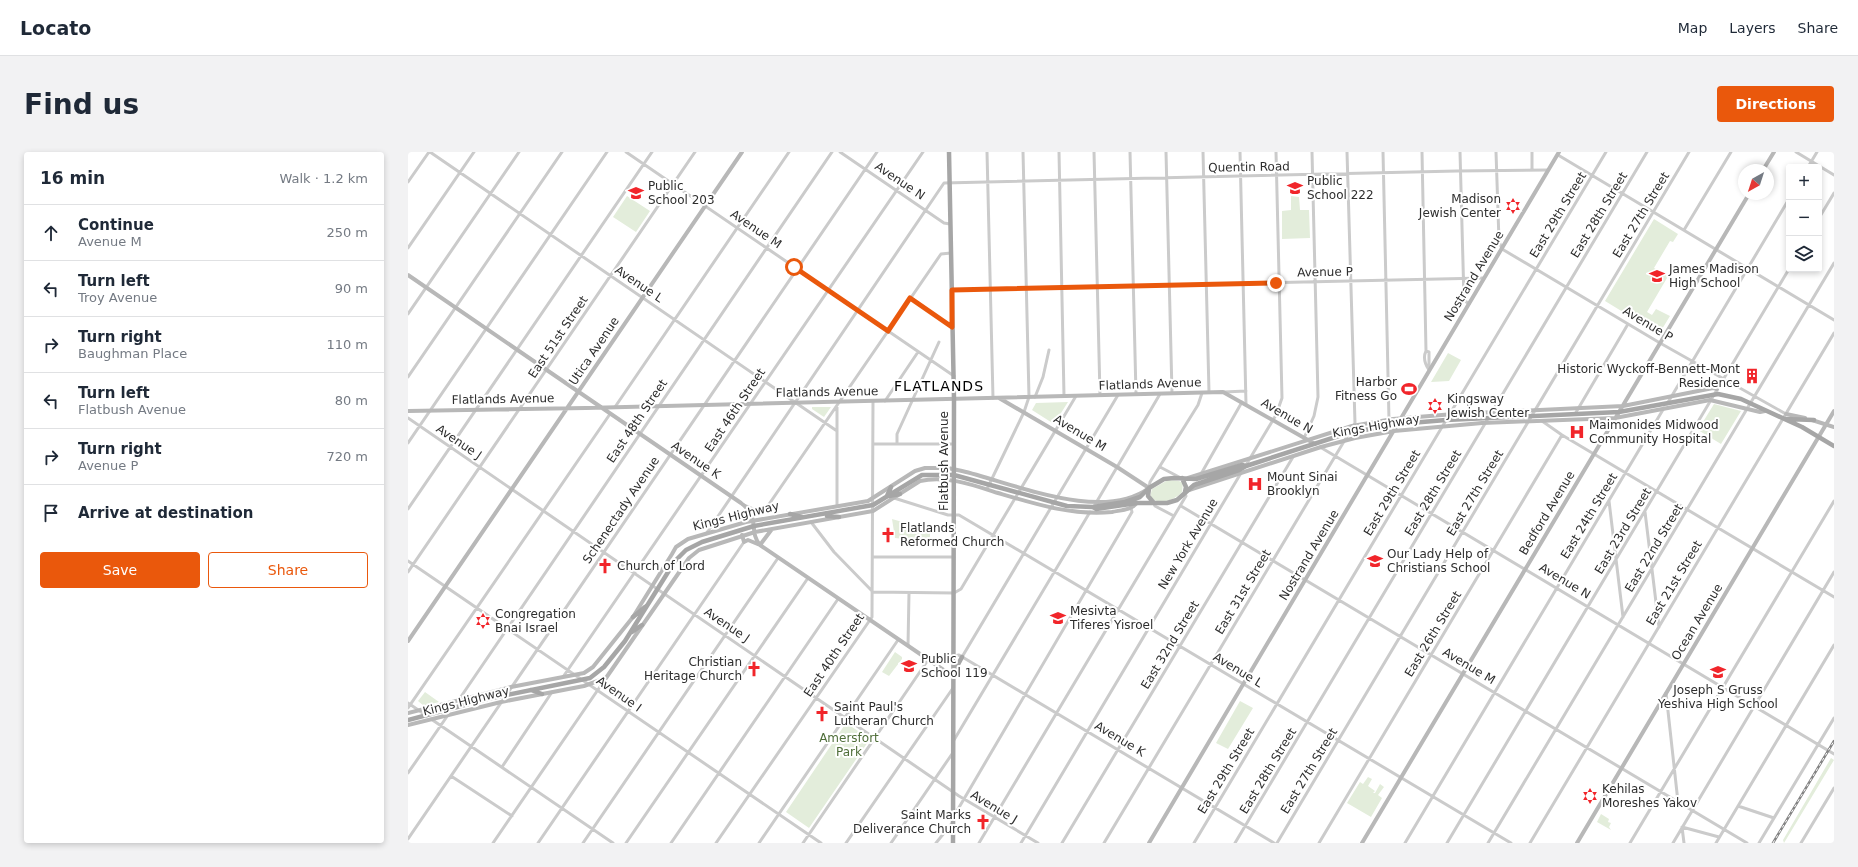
<!DOCTYPE html>
<meta charset="utf-8">
<style>
:root{--surface:#fff;--page:#f2f2f3;--text:#1f2937;--muted:#747a83;--line:#e0e1e3;--accent:#ea580c}
body{margin:0;font-family:"DejaVu Sans",sans-serif;background:var(--page);color:var(--text)}
.controls{position:absolute;right:12px;top:12px;display:grid;overflow:hidden;border-radius:4px;box-shadow:0 2px 6px #0003}
.controls button{width:36px;height:36px;display:grid;place-items:center;padding:0;border:0;border-bottom:1px solid var(--line);background:var(--surface);color:var(--text);font:20px sans-serif}
.compass{position:absolute;left:1330px;top:12px;width:36px;height:36px;border-radius:50%;background:var(--surface);box-shadow:0 2px 6px #0003;rotate:219deg}
.stop{position:absolute;width:12px;height:12px;margin:-9px;border:3px solid #ea580c;border-radius:50%;background:#fff}
.stop.end{background:#ea580c;border-color:#fff;box-shadow:0 1px 4px #0008}
.list{margin:0;padding:0;list-style:none}
h2{display:flex;justify-content:space-between;align-items:center;height:52px;margin:0;padding:0 16px;font-size:17px}
h2 small{font-size:13px;font-weight:400;color:var(--muted)}
.list li{display:grid;grid-template-columns:26px 1fr auto;gap:12px;align-items:center;box-sizing:border-box;height:56px;padding:0 16px;border-top:1px solid var(--line)}
.list b{display:block;font-size:15px;white-space:nowrap}
.list p{margin:0;font-size:13px;white-space:nowrap;color:var(--muted)}
.list em{font-size:13px;font-style:normal;color:var(--muted)}
.actions{display:flex;gap:8px;padding:12px 16px}
.actions a{flex:1;padding:9px 0;border:1px solid var(--accent);border-radius:4px;text-align:center;font-size:14px;color:var(--accent)}
.actions .main{background:var(--accent);color:#fff}
.icon{flex:none;width:22px;height:22px;fill:none;stroke:currentColor;stroke-width:2;stroke-linecap:round;stroke-linejoin:round}
.map{position:relative;flex:none;width:1426px;height:691px;overflow:hidden;border-radius:4px}
header{display:flex;align-items:center;gap:24px;box-sizing:border-box;height:56px;padding:0 20px;background:var(--surface);border-bottom:1px solid var(--line)}
header strong{font-size:19px}
nav{display:flex;gap:22px;margin-inline-start:auto;font-size:14px}
.intro{display:flex;align-items:center;justify-content:space-between;box-sizing:border-box;height:96px;padding:0 24px}
h1{margin:0;font-size:28px}
.button{padding:10px 18px;border-radius:4px;background:var(--accent);color:#fff;font-size:14px;font-weight:700}
main{display:flex;gap:24px;padding:0 24px}
aside{flex:1;background:var(--surface);border-radius:4px;box-shadow:0 2px 6px #0003}
.map>svg:first-child{display:block}
</style>
<header>
<strong>Locato</strong>
<nav><a>Map</a><a>Layers</a><a>Share</a></nav>
</header>
<div class="intro"><h1>Find us</h1><a class="button">Directions</a></div>
<main>
<aside>
<h2>16 min<small>Walk · 1.2 km</small></h2>
<ul class="list">
<li><svg class="icon" aria-label="ahead" viewBox="0 0 24 24"><path d="M12 20V5M6 11l6-6 6 6"/></svg><div><b>Continue</b><p>Avenue M</p></div><em>250 m</em></li>
<li><svg class="icon" aria-label="left" viewBox="0 0 24 24"><path d="M17 20v-9H6M10 6l-5 5 5 5"/></svg><div><b>Turn left</b><p>Troy Avenue</p></div><em>90 m</em></li>
<li><svg class="icon" aria-label="right" viewBox="0 0 24 24"><path d="M7 20v-9h11M14 6l5 5-5 5"/></svg><div><b>Turn right</b><p>Baughman Place</p></div><em>110 m</em></li>
<li><svg class="icon" aria-label="left" viewBox="0 0 24 24"><path d="M17 20v-9H6M10 6l-5 5 5 5"/></svg><div><b>Turn left</b><p>Flatbush Avenue</p></div><em>80 m</em></li>
<li><svg class="icon" aria-label="right" viewBox="0 0 24 24"><path d="M7 20v-9h11M14 6l5 5-5 5"/></svg><div><b>Turn right</b><p>Avenue P</p></div><em>720 m</em></li>
<li><svg class="icon" aria-label="arrive" viewBox="0 0 24 24"><path d="M6 21V4h12l-3 4 3 4H6"/></svg><div><b>Arrive at destination</b></div></li>
</ul>
<div class="actions"><a class="main">Save</a><a>Share</a></div>
</aside>
<div class="map">
<svg width="1426" height="691" viewBox="0 0 1426 691">
<rect width="100%" height="100%" fill="#fff"/>
<path fill="#e3eddb" d="M219,44l23,15 -14,21 -23,-15z
M883,44l8,1 1,13h9l1,28 -28,1v-28l9,-1z
M1246,67l24,15 -5,8 -3,-1 -16,27 12,7 1,3 -20,34 5,3 4,-6 14,7 -11,18 -54,-33z
M1040,201l13,7 -12,21 -18,1z
M660,250l-14,22 -22,-14 4,-7z
M1306,252l27,7 -20,33 -23,-14z
M404,255h19l-7,10 -12,-8z
M760,328l11,1 4,2 -1,9c-7,8 -23,14 -32,5l2,-8z
M484,367l38,11v12l-35,-4z
M487,500l7,5v2l-13,17 -7,-4z
M17,540l14,10 -15,4 -6,-5z
M832,549l13,7 -25,41 -12,-6z
M438,571l24,16 -61,89 -23,-16z
M1423,606l3,2 -50,83 -1,-3z
M960,625l4,2 -4,7 7,5 -2,2h2l5,-9 4,3 -6,8 4,3 -11,19 -24,-14 13,-21 3,2z
M1193,662l8,5 -1,3 3,1 -2,4 2,3 -14,-8z"/>
<g fill="none" stroke-linecap="round" stroke-linejoin="round">
<path stroke="#cbcbcb" stroke-width="3" d="M22,0l407,279
M218,0l328,224
M432,0l104,71 6,1
M579,0l6,246
M651,0l5,244
M686,0l6,243
M722,0l6,242
M758,0l6,241
M795,0l6,240
M832,0l6,252
M975,0l6,268
M1014,0l4,199c-3,6 -1,13 3,19
M1052,0l4,148 5,4
M1088,0l3,89 3,8 158,94 126,71
M1124,0v17
M1388,0l38,23
M1150,3l276,165
M1400,15l9,-15
M0,30l21,-30
M1411,66l15,-25
M1276,78l47,-78
M0,96l66,-96
M544,138l532,-12
M503,146l41,29
M0,162l111,-162
M1018,199l3,1v17
M0,225l154,-225
M816,240l22,-1
M627,245l8,-20 6,-27
M477,249l33,-49
M1259,252l122,-205
M207,255l174,-255
M429,255v99
M1167,262l53,-90
M0,266l551,378 79,47
M1134,269l20,14 272,162
M896,286l10,-22 4,-19 -6,-245
M0,291l199,-291
M465,292h81
M489,292v-10l42,-92
M912,295l514,307
M838,313l30,-50 6,-17 -6,-246
M752,315l21,11
M793,322l41,-72
M741,336l1,-6 48,-77 4,-12
M579,337l37,-77 5,-15 -6,-245
M486,346l54,17h11l552,328
M1201,349l14,116
M746,351l1,3 19,10
M334,352l18,8 5,-2 176,-256 10,-1
M773,354l566,337
M685,356l67,-114
M0,357l244,-357
M1237,360l14,115
M403,370l23,30 39,40 81,1 7,-4 115,-193
M298,382l238,-351 513,-12 91,-1
M465,405h81
M0,409l413,282
M0,420l287,-420
M500,494l1,-53
M546,504l5,-1 315,188
M554,505l156,-262
M155,525l360,-525
M1258,541l12,109
M50,549l374,-549
M0,551l19,13
M0,556l202,-294
M23,567l182,124
M546,588l136,-228
M94,615l50,-75
M0,621l40,-58
M43,624l61,40
M1330,654l36,12
M546,664l178,-304 -1,-4
M0,687l469,-687
M85,691l113,-165
M130,691l206,-301
M175,691l195,-285
M218,691l182,-265
M263,691l167,-244
M308,691l156,-226 1,-216
M351,691l139,-203
M395,691l125,-183
M438,691l107,-155
M483,691l61,-89
M528,691l17,-21
M571,691l204,-342 3,-5 -1,-4
M613,691l220,-370
M654,691l231,-386
M696,691l251,-420 -8,-271
M786,691l412,-691
M827,691l412,-691
M869,691l412,-691
M911,691l243,-408
M997,691l259,-435
M1039,691l342,-574
M1080,691l346,-580
M1122,691l304,-510
M1222,691l204,-342
M1265,691l161,-271
M1276,691l-2,-16 37,10
M1308,691l118,-198
M1351,691l75,-125
M1393,691l33,-55"/>
<path stroke="#b8b8b8" stroke-width="4" d="M1355,18l11,-18
M0,123l333,228c20,15 7,28 19,42l188,128 6,1
M0,259l178,-3 637,-16 92,52
M1378,262l19,4
M1404,268l22,7
M780,326l164,-52 41,-7 61,-5 169,-8 90,-18 4,1
M781,338l132,-43 34,-9 39,-7 88,-8 133,-5 95,-18 50,12 5,-1
M334,383l2,7 4,-2 12,5
M352,393l12,-16
M0,489l334,-489
M0,561l103,-26 73,-14 9,-6 40,-50 39,-63 4,-7 12,-8 58,-17 122,-21 47,-30 10,-3h23l14,3c51,12 139,52 187,17l-32,-21 -118,-69
M0,573l93,-23 83,-16 22,-8 83,-120 10,-8 56,-18 118,-21 47,-30c26,-6 53,4 78,12 37,11 75,23 114,19 9,-2 19,-2 25,-9
M741,691l410,-691
M954,691l387,-649
M1169,691l257,-432"/>
<path stroke="#a6a6a6" stroke-width="4.5" d="M541,0l5,247 -1,444
M1377,267l29,1
M774,326l4,9 -1,5
M741,337l-1,7 6,7
M479,344l4,-9
M481,344l11,-2
M685,355l32,-5 15,-5 9,-9 15,-9 10,-1 22,1 46,-14 4,1
M382,362l12,3
M419,364l12,1
M225,465l12,-10
M224,480l10,-7
M547,518l7,-13
M123,538l11,4
M55,547l15,1
M0,568l79,-21 103,-21 14,-11 21,-26 50,-80 11,-11 16,-8 52,-16 119,-21 49,-30h32l113,31 26,1 3,2 41,-6h30l10,-3 17,-15 45,-15 7,-4 102,-33 50,-9 48,-4 173,-8 99,-18 23,5 61,28 32,19"/>
<defs>
<path id="rail" d="M1365,691l61,-102"/>
</defs>
<use href="#rail" stroke="#838383" stroke-width="2.5"/>
<use href="#rail" stroke="#fff" stroke-width="1" stroke-dasharray="3" stroke-linecap="butt"/>
</g>
<g fill="none" stroke-linecap="round" stroke-linejoin="round">
<path stroke="#ea580c" stroke-width="5" d="M386,115l94,64 22,-33 42,29v-37l324,-7"/>
</g>
<defs>
<symbol id="school-bare" viewBox="-9 -9 18 18"><path d="M0-5L7-2L0 1L-7-2ZM-4 1L0 2.5L4 1V4Q0 6-4 4Z" fill="#f1252a" stroke="#fff" stroke-width="2.5" paint-order="stroke"/></symbol>
<symbol id="synagogue-bare" viewBox="-9 -9 18 18"><path d="M0-6.5L5.6 3.2H-5.6ZM0 6.5L5.6-3.2H-5.6Z" fill="#f1252a" stroke="#fff" stroke-width="2.5" paint-order="stroke"/></symbol>
<symbol id="building-bare" viewBox="-9 -9 18 18"><path d="M-4-6H4V6H1V3H-1V6H-4ZM-2.5-4.3h1.7v1.8h-1.7ZM.8-4.3h1.7v1.8H.8ZM-2.5-1h1.7V.8h-1.7ZM.8-1h1.7V.8H.8Z" fill="#f1252a" stroke="#fff" stroke-width="2.5" paint-order="stroke"/></symbol>
<symbol id="stadium-bare" viewBox="-9 -9 18 18"><path d="M0-5a6.5 5 0 1 0 0 10a6.5 5 0 1 0 0-10ZM-3.5-1.8h7v3.6h-7Z" fill="#f1252a" stroke="#fff" stroke-width="2.5" paint-order="stroke"/></symbol>
<symbol id="hospital-bare" viewBox="-9 -9 18 18"><path d="M-5-5h3v3.5h4V-5h3V5h-3V1.5h-4V5h-3Z" fill="#f1252a" stroke="#fff" stroke-width="2.5" paint-order="stroke"/></symbol>
<symbol id="church-bare" viewBox="-9 -9 18 18"><path d="M-1.2-6h2.4v3.5h3.3v2.4h-3.3V6h-2.4V-.1h-3.3v-2.4h3.3Z" fill="#f1252a" stroke="#fff" stroke-width="2.5" paint-order="stroke"/></symbol>
</defs>
<g fill-rule="evenodd">
<use href="#school-bare" x="876" y="25" width="22" height="22"/>
<use href="#school-bare" x="217" y="30" width="22" height="22"/>
<use href="#synagogue-bare" x="1094" y="43" width="22" height="22"/>
<use href="#school-bare" x="1238" y="113" width="22" height="22"/>
<use href="#building-bare" x="1333" y="213" width="22" height="22"/>
<use href="#stadium-bare" x="990" y="226" width="22" height="22"/>
<use href="#synagogue-bare" x="1016" y="243" width="22" height="22"/>
<use href="#hospital-bare" x="1158" y="269" width="22" height="22"/>
<use href="#hospital-bare" x="836" y="321" width="22" height="22"/>
<use href="#church-bare" x="469" y="372" width="22" height="22"/>
<use href="#school-bare" x="956" y="398" width="22" height="22"/>
<use href="#church-bare" x="186" y="403" width="22" height="22"/>
<use href="#school-bare" x="639" y="455" width="22" height="22"/>
<use href="#synagogue-bare" x="64" y="458" width="22" height="22"/>
<use href="#school-bare" x="490" y="503" width="22" height="22"/>
<use href="#church-bare" x="335" y="506" width="22" height="22"/>
<use href="#school-bare" x="1299" y="509" width="22" height="22"/>
<use href="#church-bare" x="403" y="551" width="22" height="22"/>
<use href="#synagogue-bare" x="1171" y="633" width="22" height="22"/>
<use href="#church-bare" x="564" y="659" width="22" height="22"/>
</g>
<g text-anchor="middle" stroke-width="4" stroke-linejoin="round" paint-order="stroke">
<g font-size="12" fill="#2e2e2e" stroke="#fff">
<text transform="translate(841 15) rotate(-1)" y="4">Quentin Road</text>
<text transform="translate(492 29) rotate(34)" y="4">Avenue N</text>
<text transform="translate(1150 63) rotate(-59)" y="4">East 29th Street</text>
<text transform="translate(1191 63) rotate(-59)" y="4">East 28th Street</text>
<text transform="translate(1233 63) rotate(-59)" y="4">East 27th Street</text>
<text transform="translate(348 77) rotate(34)" y="4">Avenue M</text>
<text transform="translate(917 120) rotate(-1)" y="4">Avenue P</text>
<text transform="translate(1066 124) rotate(-59)" y="4">Nostrand Avenue</text>
<text transform="translate(231 132) rotate(34)" y="4">Avenue L</text>
<text transform="translate(1240 172) rotate(31)" y="4">Avenue P</text>
<text transform="translate(150 185) rotate(-56)" y="4">East 51st Street</text>
<text transform="translate(186 199) rotate(-56)" y="4">Utica Avenue</text>
<text transform="translate(742 232) rotate(-2)" y="4">Flatlands Avenue</text>
<text transform="translate(419 240) rotate(-1)" y="4">Flatlands Avenue</text>
<text transform="translate(95 247) rotate(-1)" y="4">Flatlands Avenue</text>
<text transform="translate(327 258) rotate(-56)" y="4">East 46th Street</text>
<text transform="translate(879 264) rotate(30)" y="4">Avenue N</text>
<text transform="translate(229 269) rotate(-56)" y="4">East 48th Street</text>
<text transform="translate(968 274) rotate(-10)" y="4">Kings Highway</text>
<text transform="translate(672 281) rotate(31)" y="4">Avenue M</text>
<text transform="translate(51 290) rotate(34)" y="4">Avenue J</text>
<text transform="translate(288 308) rotate(34)" y="4">Avenue K</text>
<text transform="translate(536 309) rotate(-90)" y="4">Flatbush Avenue</text>
<text transform="translate(984 341) rotate(-59)" y="4">East 29th Street</text>
<text transform="translate(1025 341) rotate(-59)" y="4">East 28th Street</text>
<text transform="translate(1067 341) rotate(-59)" y="4">East 27th Street</text>
<text transform="translate(213 358) rotate(-56)" y="4">Schenectady Avenue</text>
<text transform="translate(1139 361) rotate(-59)" y="4">Bedford Avenue</text>
<text transform="translate(328 364) rotate(-14)" y="4">Kings Highway</text>
<text transform="translate(1181 364) rotate(-59)" y="4">East 24th Street</text>
<text transform="translate(1215 379) rotate(-59)" y="4">East 23rd Street</text>
<text transform="translate(780 392) rotate(-59)" y="4">New York Avenue</text>
<text transform="translate(1246 396) rotate(-59)" y="4">East 22nd Street</text>
<text transform="translate(901 403) rotate(-59)" y="4">Nostrand Avenue</text>
<text transform="translate(1157 429) rotate(31)" y="4">Avenue N</text>
<text transform="translate(1266 431) rotate(-59)" y="4">East 21st Street</text>
<text transform="translate(835 440) rotate(-59)" y="4">East 31st Street</text>
<text transform="translate(1289 470) rotate(-59)" y="4">Ocean Avenue</text>
<text transform="translate(319 473) rotate(34)" y="4">Avenue J</text>
<text transform="translate(1025 482) rotate(-59)" y="4">East 26th Street</text>
<text transform="translate(762 493) rotate(-59)" y="4">East 32nd Street</text>
<text transform="translate(426 503) rotate(-56)" y="4">East 40th Street</text>
<text transform="translate(1061 514) rotate(31)" y="4">Avenue M</text>
<text transform="translate(830 518) rotate(31)" y="4">Avenue L</text>
<text transform="translate(211 542) rotate(35)" y="4">Avenue I</text>
<text transform="translate(58 549) rotate(-14)" y="4">Kings Highway</text>
<text transform="translate(712 587) rotate(31)" y="4">Avenue K</text>
<text transform="translate(818 619) rotate(-59)" y="4">East 29th Street</text>
<text transform="translate(860 619) rotate(-59)" y="4">East 28th Street</text>
<text transform="translate(901 619) rotate(-59)" y="4">East 27th Street</text>
<text transform="translate(586 655) rotate(31)" y="4">Avenue J</text>
</g>
<g font-size="12" fill="#2e2e2e" stroke="#fff" text-anchor="start">
<text x="899" y="33">Public<tspan x="899" dy="14">School 222</tspan></text>
<text x="240" y="38">Public<tspan x="240" dy="14">School 203</tspan></text>
<text x="1093" y="51" text-anchor="end">Madison<tspan x="1093" dy="14">Jewish Center</tspan></text>
<text x="1261" y="121">James Madison<tspan x="1261" dy="14">High School</tspan></text>
<text x="1332" y="221" text-anchor="end">Historic Wyckoff-Bennett-Mont<tspan x="1332" dy="14">Residence</tspan></text>
<text x="989" y="234" text-anchor="end">Harbor<tspan x="989" dy="14">Fitness Go</tspan></text>
<text x="1039" y="251">Kingsway<tspan x="1039" dy="14">Jewish Center</tspan></text>
<text x="1181" y="277">Maimonides Midwood<tspan x="1181" dy="14">Community Hospital</tspan></text>
<text x="859" y="329">Mount Sinai<tspan x="859" dy="14">Brooklyn</tspan></text>
<text x="492" y="380">Flatlands<tspan x="492" dy="14">Reformed Church</tspan></text>
<text x="979" y="406">Our Lady Help of<tspan x="979" dy="14">Christians School</tspan></text>
<text x="209" y="418">Church of Lord</text>
<text x="662" y="463">Mesivta<tspan x="662" dy="14">Tiferes Yisroel</tspan></text>
<text x="87" y="466">Congregation<tspan x="87" dy="14">Bnai Israel</tspan></text>
<text x="513" y="511">Public<tspan x="513" dy="14">School 119</tspan></text>
<text x="334" y="514" text-anchor="end">Christian<tspan x="334" dy="14">Heritage Church</tspan></text>
<text x="1310" y="542" text-anchor="middle">Joseph S Gruss<tspan x="1310" dy="14">Yeshiva High School</tspan></text>
<text x="426" y="559">Saint Paul's<tspan x="426" dy="14">Lutheran Church</tspan></text>
<text x="1194" y="641">Kehilas<tspan x="1194" dy="14">Moreshes Yakov</tspan></text>
<text x="563" y="667" text-anchor="end">Saint Marks<tspan x="563" dy="14">Deliverance Church</tspan></text>
</g>
<g font-size="12" fill="#4e6d38" stroke="#fff">
<text x="441" y="590">Amersfort<tspan x="441" dy="14">Park</tspan></text>
</g>
<g font-size="14" letter-spacing="1" fill="#000" stroke="#fff">
<text x="531" y="239">FLATLANDS</text>
</g>
</g>
</svg>
<div class="controls">
<button>+</button>
<button>−</button>
<button><svg class="icon" aria-label="layers" viewBox="0 0 24 24"><path d="M12 4l9 5-9 5-9-5zM3 14l9 5 9-5"/></svg></button>
</div>
<svg class="compass" viewBox="-18 -18 36 36"><path d="M0-13l5 13h-10z" fill="#e53935"/><path d="M0 13l5-13h-10z" fill="#747a83"/></svg>
<div class="stop" style="left:386px;top:115px"></div>
<div class="stop end" style="left:868px;top:131px"></div>
</div>
</main>
